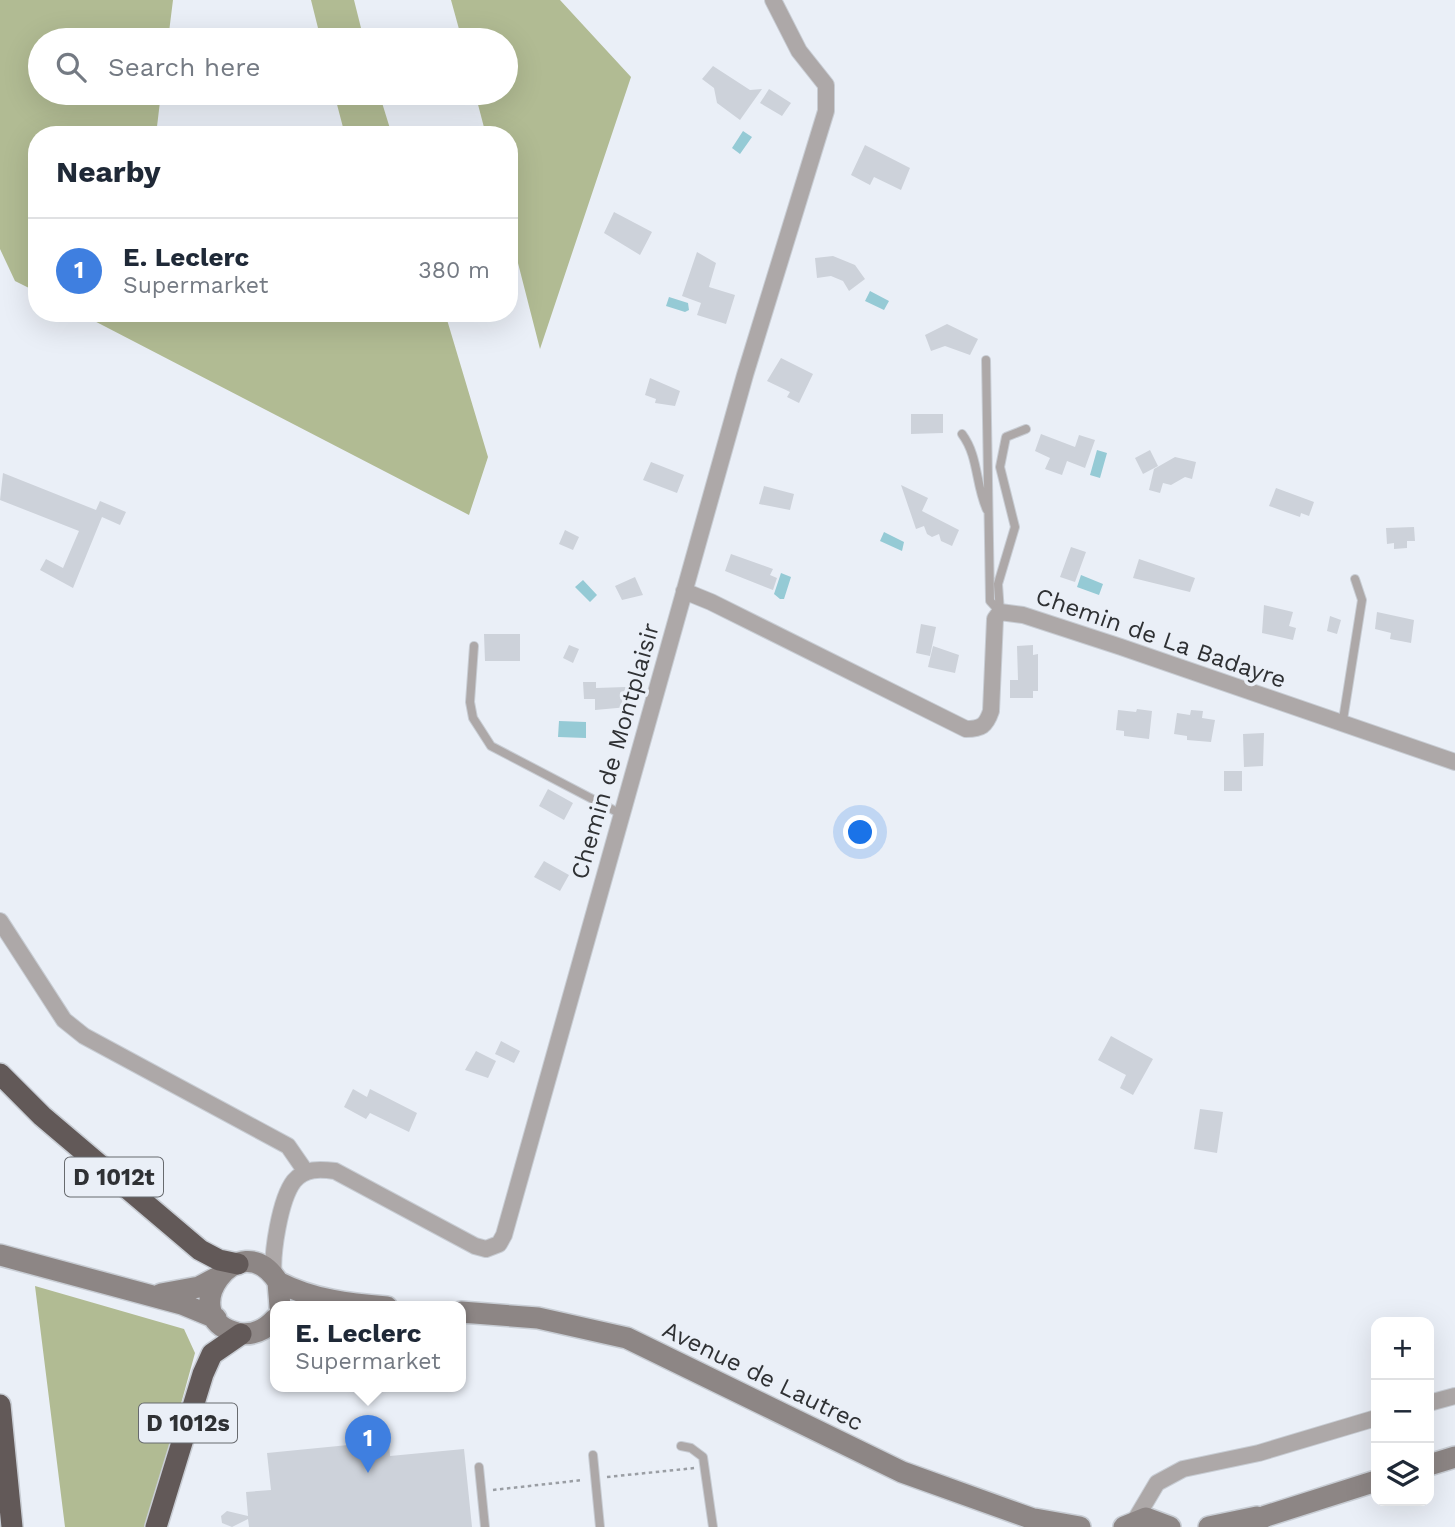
<!DOCTYPE html>
<meta charset="utf-8">
<style>
:root{--surface:#fff;--page:#f2f2f3;--text:#1f2937;--muted:#747a83;--line:#e0e1e3;--accent:#448797}
body{margin:0;font-family:"Work Sans",sans-serif;background:var(--page);color:var(--text)}
.controls{position:absolute;right:21px;bottom:21px;display:grid;overflow:hidden;border-radius:14px;box-shadow:0 7px 28px #0002}
.controls button{width:63px;height:63px;display:grid;place-items:center;padding:0;border:0;border-bottom:2px solid var(--line);background:var(--surface);color:var(--text);font:35px sans-serif}
.you{position:absolute;left:861px;top:833px;width:24px;height:24px;margin:-18px;border:5px solid #fff;border-radius:50%;background:#1a73e8;box-shadow:0 0 0 10px #1a73e833}
.badge{display:grid;place-items:center;width:46px;height:46px;border-radius:50%;background:var(--accent);color:#fff;font-size:23px;font-weight:700}
.pin{position:absolute;translate:-50% -58px;filter:drop-shadow(0 2px 4px #0008)}
.pin::after{content:'';position:absolute;top:37px;width:24px;height:21px;background:inherit;clip-path:polygon(0 0,100% 0,50% 100%)}
.popup{position:absolute;left:270px;top:1301px;width:196px;height:91px;box-sizing:border-box;display:grid;place-content:center;border-radius:14px;background:var(--surface);filter:drop-shadow(0 2px 5px #0005);font-size:23px;white-space:nowrap;color:var(--muted)}
.popup b{font-size:26px;color:var(--text)}
.popup::after{content:'';position:absolute;left:50%;top:100%;margin-left:-14px;border:14px solid transparent;border-top-color:var(--surface)}
.list{margin:0;padding:0;list-style:none}
h2{display:flex;justify-content:space-between;align-items:center;height:91px;margin:0;padding:0 28px;font-size:30px}
h2 small{font-size:23px;font-weight:400;color:var(--muted)}
.list li{display:grid;grid-template-columns:46px 1fr auto;gap:21px;align-items:center;box-sizing:border-box;height:105px;padding:0 28px;border-top:2px solid var(--line)}
.list b{display:block;font-size:26px;white-space:nowrap}
.list p{margin:0;font-size:23px;white-space:nowrap;color:var(--muted)}
.list em{font-size:23px;font-style:normal;color:var(--muted)}
.icon{flex:none;width:38px;height:38px;fill:none;stroke:currentColor;stroke-width:2;stroke-linecap:round;stroke-linejoin:round}
.map{position:relative;flex:none;width:1455px;height:1527px;overflow:hidden}
.search{position:absolute;background:var(--surface);box-shadow:0 7px 28px #0002;left:28px;top:28px;width:490px;height:77px;display:flex;align-items:center;gap:18px;box-sizing:border-box;padding:0 24px;border-radius:38px;color:var(--muted);font-size:26px}
.panel{position:absolute;background:var(--surface);box-shadow:0 7px 28px #0002;left:28px;top:126px;width:490px;height:196px;border-radius:28px}
.map>svg:first-child{display:block}
</style>
<div class="map">
<svg width="1455" height="1527" viewBox="0 0 1455 1527">
<rect width="100%" height="100%" fill="#eaeff7"/>
<path fill="#b1bb93" d="M0,0h173l-5,40h-128v53h121l-5,42h-119v157l-22,-11 -15,-32z
M311,0h43l10,40h-43z
M451,0h109l71,77 -91,272 -31,-121v-93h-23l-11,-42h31v-53h-44z
M334,93h45l13,42h-47z
M79,313h366l43,144 -19,58z
M35,1286l149,43 11,24 -48,174h-82z"/>
<path fill="#95cad5" d="M743,131l9,6 -12,17 -8,-6z
M870,291l19,10 -5,9 -19,-9z
M669,297l19,6 1,7 -4,2 -19,-6z
M1097,450l10,3 -7,25 -10,-3z
M884,532l20,10 -2,9 -22,-10z
M781,573l10,4 -7,22h-4l-6,-5z
M1081,575l22,9 -4,11 -22,-8z
M583,580l14,15 -7,7 -15,-15z
M559,721l27,1v16l-28,-1z"/>
<path fill="#cdd2da" d="M713,66l37,24 12,-1 -22,31 -23,-17 -3,-15 -12,-9z
M769,89l22,14 -9,13 -22,-13z
M865,145l45,23 -9,22 -27,-13 -4,8 -19,-10z
M614,212l38,20 -12,23 -36,-22z
M697,252l19,11 -7,24 26,8 -9,29 -29,-9 4,-12 -19,-7z
M833,256l22,9 10,14 -16,12 -6,-10 -12,-5 -14,2 -2,-20z
M947,324l31,15 -8,16 -25,-9 -14,5 -6,-16z
M781,358l32,16 -14,29 -12,-6 3,-5 -23,-11z
M650,378l30,13 -5,15 -20,-3 1,-4 -11,-4z
M911,414h32v19l-32,1z
M1041,434l34,13 4,-12 16,5 -10,28 -18,-7 -5,14 -17,-6 5,-11 -15,-7z
M1150,450l8,16 -15,8 -8,-16z
M1175,457l21,5 -4,17 -7,-2 -14,8 -8,-2 -3,10 -11,-3 5,-21z
M651,462l33,13 -7,18 -34,-13z
M3,473l93,37 4,-9 26,11 -6,13 -18,-8 -29,71 -33,-18 6,-11 17,9 16,-37 -79,-31z
M901,485l27,13 -6,13 37,19 -7,16 -11,-5 -2,-7 -7,3 -5,-3 -3,-8 -8,3z
M764,486l30,8 -4,16 -31,-6z
M1276,488l38,14 -5,14 -8,-3 -1,4 -31,-11z
M1414,527l1,14h-8v7l-13,1v-6l-7,1 -1,-16z
M565,530l14,7 -6,13 -14,-6z
M1071,547l15,5 -11,30 -15,-5z
M731,554l42,15 -3,6 7,3 -4,12 -48,-19z
M1139,559l56,19 -5,14 -57,-14z
M635,577l8,18 -21,5 -7,-14z
M1264,605l29,7 -4,14 7,2 -3,12 -31,-7z
M1377,612l37,8 -3,23 -21,-4 1,-6 -16,-4z
M1330,616l11,4 -4,14 -10,-3z
M921,624l15,3 -6,29 -14,-3z
M484,634h36v27h-35z
M569,645l10,4 -6,14 -10,-5z
M1033,645v10l5,-1v37h-5v7h-23v-18h8l-1,-34z
M933,646l26,9 -4,18 -27,-6z
M583,682h13v6l30,-1 2,20 -33,3v-11h-11z
M1137,709l15,2 -3,28 -25,-3v-5l-8,-1 2,-20 18,2z
M1191,710l12,1 -1,7 13,2 -4,22 -24,-2v-4l-13,-2 3,-21 13,2z
M1264,733l-1,33 -19,1 -1,-33z
M1224,771h18v20h-18z
M548,789l25,14 -9,17 -25,-14z
M544,861l25,14 -9,16 -26,-14z
M1111,1036l42,23 -20,36 -13,-7 6,-13 -28,-15z
M501,1041l19,10 -6,12 -19,-9z
M476,1051l20,10 -8,17 -23,-8z
M353,1089l14,8 3,-8 47,24 -8,19 -39,-19 -4,6 -22,-12z
M1200,1109l23,3 -6,41 -23,-4z
M389,1441l1,15 74,-7 8,78h-223l-1,-8 -16,8 -10,-4 -1,-7 6,-5 21,5 -2,-24 25,-2 -4,-37z"/>
<g fill="none" stroke-linecap="round" stroke-linejoin="round">
<defs>
<path id="lane" d="M986,360l4,241 10,11
M962,434c17,23 13,50 25,76
M1000,612l-2,-28 17,-57 -15,-60 6,-30 20,-8
M474,646l-4,56 3,16 18,28 130,68
M1342,726l20,-126 -7,-21
M681,1446l10,2 12,9 10,70
M593,1455l7,72
M479,1467l6,60"/>
<path id="street" d="M684,591l27,11 255,127c15,0 20,-3 25,-18l4,-92 5,-7 23,3 98,32 334,115
M0,921l64,99 20,16 204,110 18,26
M274,1277c-3,-22 6,-78 20,-96 11,-13 26,-12 41,-10l140,75 11,3 13,-5 5,-9 241,-860 81,-264v-26l-27,-34 -26,-51
M1429,1403l26,-7
M1135,1520l22,-37 26,-14 76,-16 117,-35"/>
<path id="secondary" d="M0,1255l182,49 34,14
M278,1282c35,18 71,22 109,25
M161,1294l38,-7 17,-9
M461,1312l77,6 89,20 275,134 131,47 15,8
M275,1319c-10,11 -23,17 -38,14 -65,-16 2,-113 41,-51l2,25
M1429,1465l26,-8
M1035,1519l45,8
M1124,1527l22,-9 24,9
M1209,1527l48,-10
M1244,1527l22,-11 110,-35"/>
<path id="highway" d="M0,1074l42,42 158,134 19,10 19,4
M0,1405l12,122
M156,1527l47,-153 9,-20 29,-20"/>
</defs>
<use href="#lane" stroke="#c8cdd4" stroke-width="10"/>
<use href="#street" stroke="#c8cdd4" stroke-width="18"/>
<use href="#secondary" stroke="#c8cdd4" stroke-width="24"/>
<use href="#highway" stroke="#c8cdd4" stroke-width="24"/>
<path stroke="#9a9ea4" stroke-width="2.5" stroke-dasharray="3.5 3.5" stroke-linecap="butt" d="M607,1477l88,-9
M493,1490l90,-10"/>
<use href="#lane" stroke="#ada8a8" stroke-width="8"/>
<use href="#street" stroke="#ada8a8" stroke-width="16"/>
<use href="#secondary" stroke="#8d8685" stroke-width="21"/>
<use href="#highway" stroke="#625958" stroke-width="21"/>
</g>
<g text-anchor="middle" stroke-width="7" stroke-linejoin="round" paint-order="stroke">
<g fill="#eaeff7" stroke="#676a6e" stroke-width="2">
<rect x="65" y="1157.5" width="98" height="39" rx="5"/>
<rect x="139" y="1403.5" width="98" height="39" rx="5"/>
</g>
<g font-size="23" font-weight="bold" fill="#2f3134">
<text x="114" y="1185">D 1012t</text>
<text x="188" y="1431">D 1012s</text>
</g>
<g font-size="24" fill="#2f3134" stroke="#eaeff7">
<text transform="translate(1161 638) rotate(19)" y="8">Chemin de La Badayre</text>
<text transform="translate(615 751) rotate(-74)" y="8">Chemin de Montplaisir</text>
<text transform="translate(763 1376) rotate(26)" y="8">Avenue de Lautrec</text>
</g>
</g>
</svg>
<div class="controls">
<button>+</button>
<button>−</button>
<button><svg class="icon" aria-label="layers" viewBox="0 0 24 24"><path d="M12 4l9 5-9 5-9-5zM3 14l9 5 9-5"/></svg></button>
</div>
<div class="you"></div>
<div class="pin badge" style="left:368px;top:1473px;background:#3f7fe0">1</div>
<div class="popup"><b>E. Leclerc</b>Supermarket</div>
<div class="search"><svg class="icon" aria-label="search" viewBox="0 0 24 24"><circle cx="10" cy="10" r="6"/><path d="M15 15l6 6"/></svg>Search here</div>
<section class="panel">
<h2>Nearby<small></small></h2>
<ul class="list">
<li><span class="badge" style="background:#3f7fe0">1</span><div><b>E. Leclerc</b><p>Supermarket</p></div><em>380 m</em></li>
</ul>
</section>
</div>
